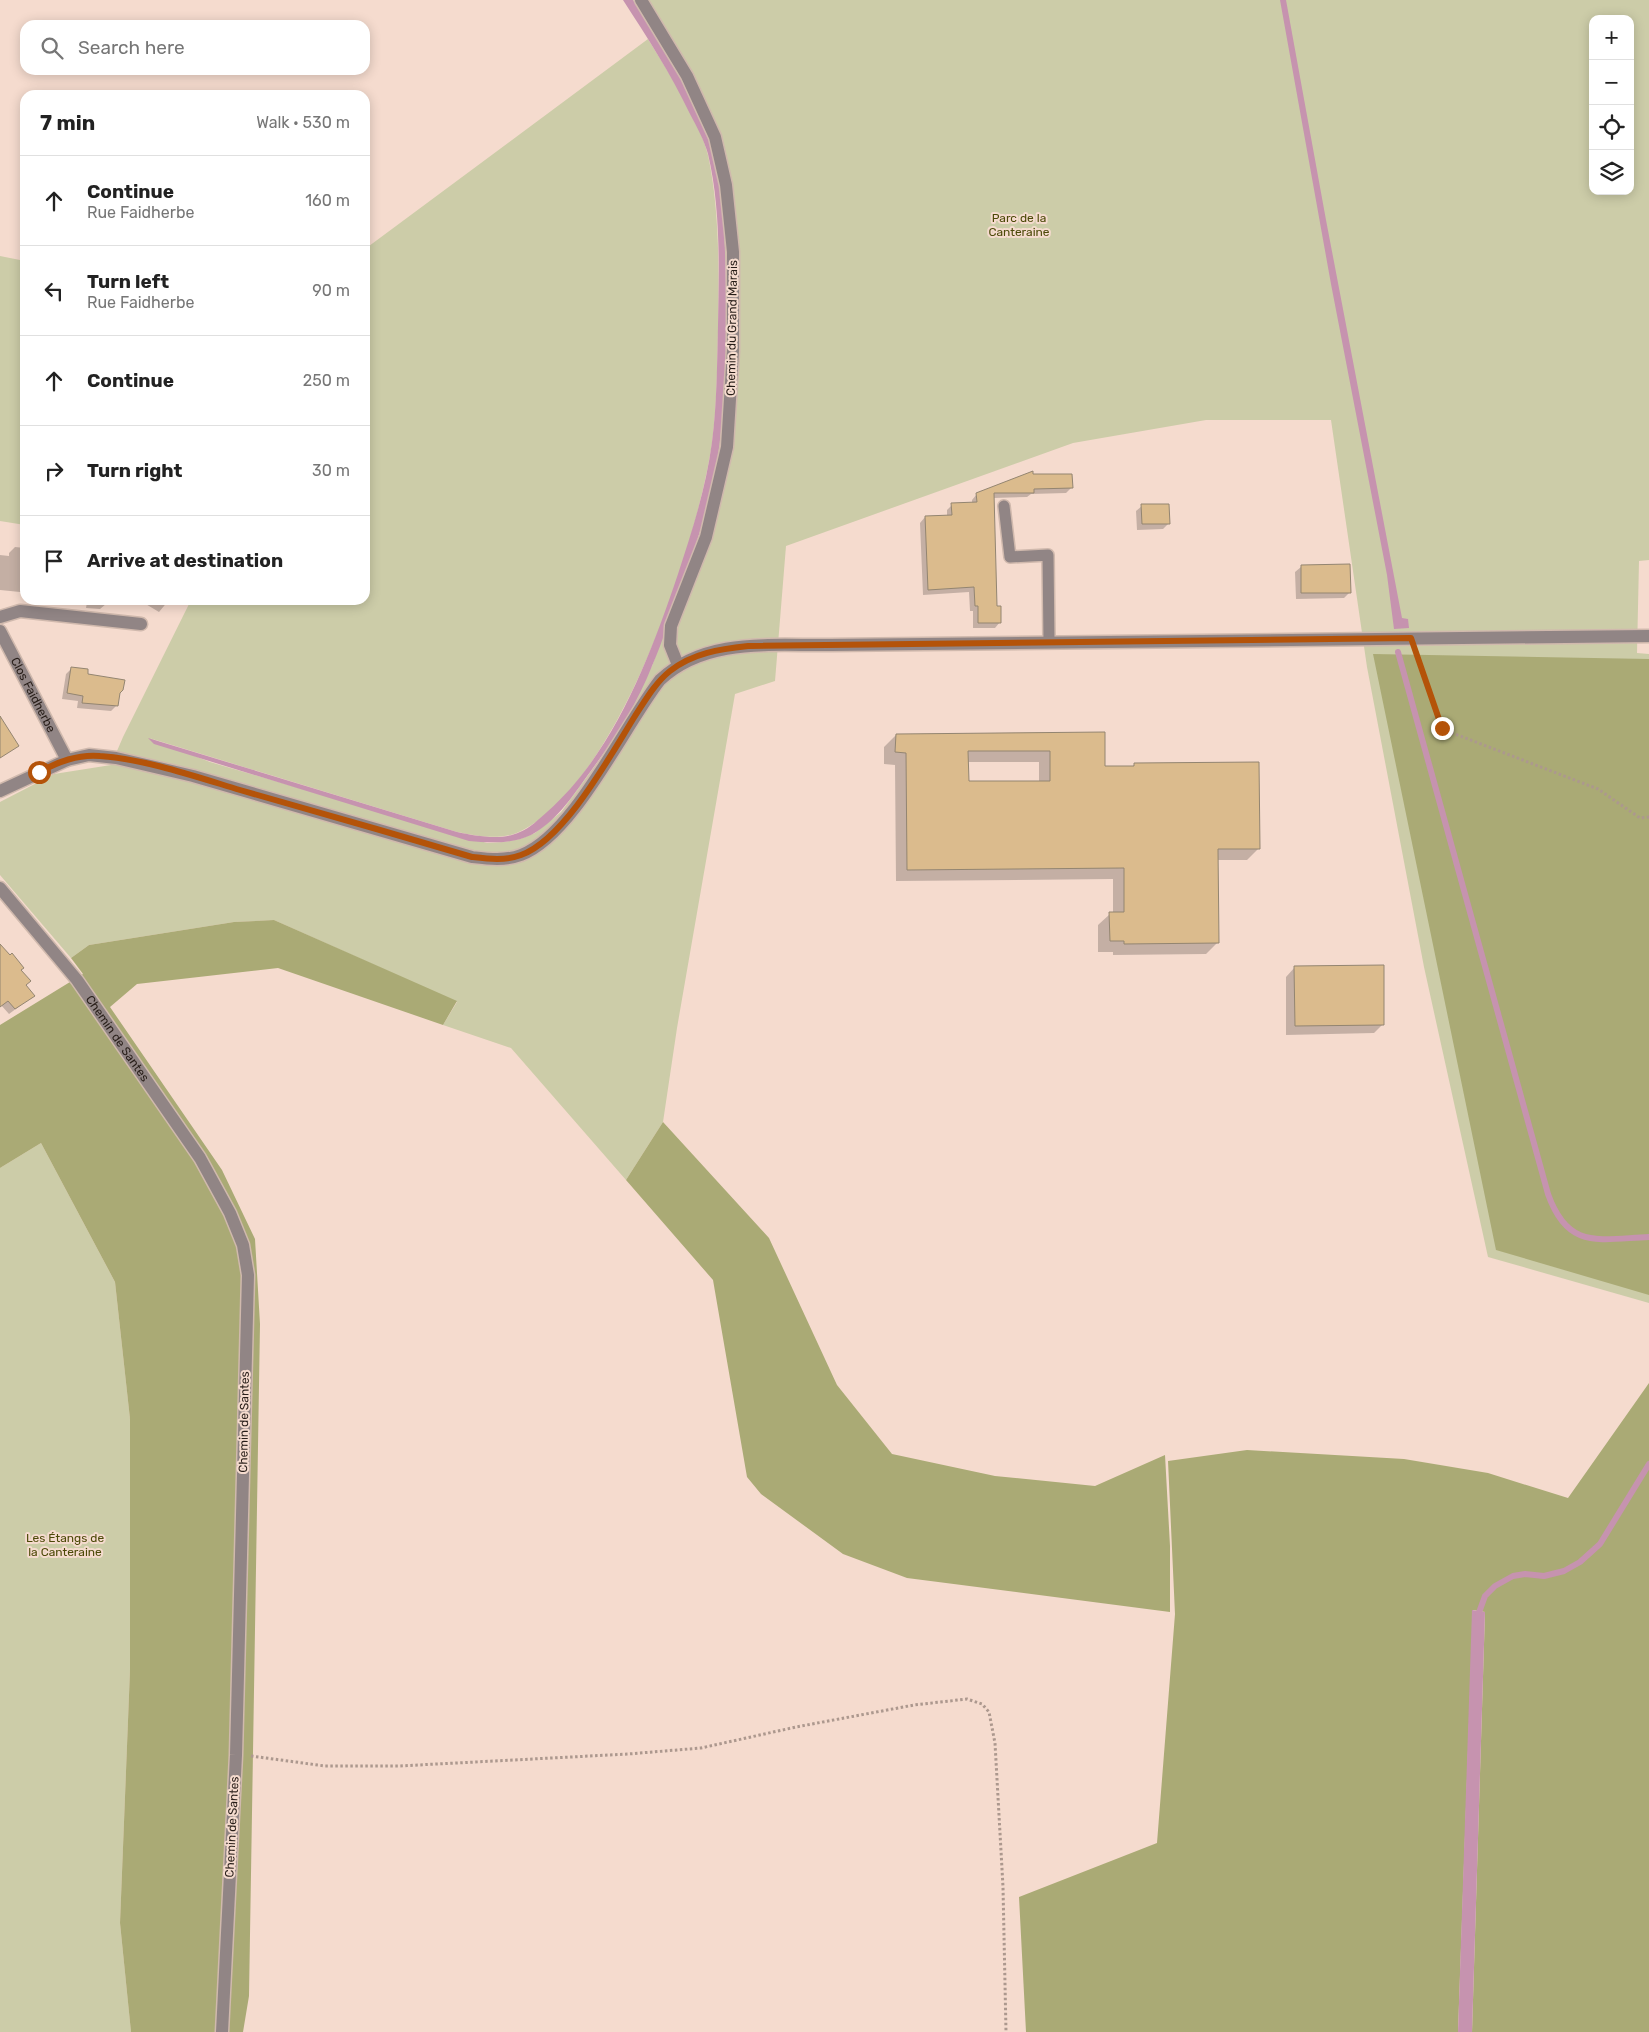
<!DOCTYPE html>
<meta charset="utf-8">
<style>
:root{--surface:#fff;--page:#f2f2f2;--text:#222;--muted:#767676;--line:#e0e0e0}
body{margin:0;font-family:Rubik,sans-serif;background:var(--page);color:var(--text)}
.controls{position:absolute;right:15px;top:15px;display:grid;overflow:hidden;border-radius:10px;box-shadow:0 2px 12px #0003}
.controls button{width:45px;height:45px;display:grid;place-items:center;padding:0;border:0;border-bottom:1px solid var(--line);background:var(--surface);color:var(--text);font:25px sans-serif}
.stop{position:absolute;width:15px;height:15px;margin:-11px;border:4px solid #b45309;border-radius:50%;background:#fff}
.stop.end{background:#b45309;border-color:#fff;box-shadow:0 1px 5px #0008}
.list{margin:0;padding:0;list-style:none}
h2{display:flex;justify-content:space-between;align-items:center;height:65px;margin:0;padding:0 20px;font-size:21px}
h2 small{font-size:16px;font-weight:400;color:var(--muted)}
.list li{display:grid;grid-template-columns:32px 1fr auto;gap:15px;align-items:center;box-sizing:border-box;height:90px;padding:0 20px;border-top:1px solid var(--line)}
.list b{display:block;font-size:19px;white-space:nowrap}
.list p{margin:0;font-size:16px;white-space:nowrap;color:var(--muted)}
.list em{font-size:16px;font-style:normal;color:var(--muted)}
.icon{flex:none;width:28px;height:28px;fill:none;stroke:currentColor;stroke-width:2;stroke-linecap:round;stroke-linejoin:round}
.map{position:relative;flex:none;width:1649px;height:2032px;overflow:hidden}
.search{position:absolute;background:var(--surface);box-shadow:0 2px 12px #0003;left:20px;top:20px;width:350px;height:55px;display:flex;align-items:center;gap:12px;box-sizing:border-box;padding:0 18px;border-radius:15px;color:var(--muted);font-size:19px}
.panel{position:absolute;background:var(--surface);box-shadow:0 2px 12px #0003;left:20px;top:90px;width:350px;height:515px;border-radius:15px}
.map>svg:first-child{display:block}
</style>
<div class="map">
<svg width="1649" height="2032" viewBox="0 0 1649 2032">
<rect width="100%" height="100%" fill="#f5dbce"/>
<path fill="#cccca8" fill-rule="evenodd" d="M633,0h1016v560l-10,1 -2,92 12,1v649l-161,-46 -64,-290 -57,-300 -36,-247h-125l-133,23 -287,103 -11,135 -40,13 -58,334 -14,94 -37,58 -115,-132 -68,-23 14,-23 -183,-82 -40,2 -145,23 -18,13 -71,-83v-73l54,-28 57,-9 12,-28 68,-137h174v-351l283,-210c20,33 51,79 60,116 12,57 11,118 10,176 -1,37 -1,75 -6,112 -15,103 -93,339 -191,388 -19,10 -44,5 -64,1l-308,-94 61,24 277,81 17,-1 16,-3 15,-6 26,-21 41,-56 50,-90 49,-135 24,-163 1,-99 -9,-97 -49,-117zM1593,19h37v172h-37z
M0,256l25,5v264l-25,-4z
M41,1143l74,139 15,137v251l-10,253 11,109h-131v-864z"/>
<path fill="#aaaa75" d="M1373,654l276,5v636l-153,-45z
M274,920l183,81 -14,24 -165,-57 -141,16 -27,23 112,163 33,69 5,85 -11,672 -6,36h-112l-11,-109 10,-253v-251l-15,-137 -74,-139 -41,25v-143l83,-51 -12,-16 18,-13 145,-23z
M663,1122l106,116 68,147 55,69 103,22 100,10 70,-31 5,91v66l-263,-34 -64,-24 -82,-60 -14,-17 -34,-197 -87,-100z
M1649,1383v649h-177l13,-420 -12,-2 -15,422h-432l-7,-135 138,-54 18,-229 -7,-153 79,-11 157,9 84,14 80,25z"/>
<path fill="#c693af" d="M623,0h10c34,55 74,110 85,175 7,44 8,91 8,136 0,50 -1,101 -9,151 -7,43 -21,85 -37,126 -9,26 -17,53 -28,78 -16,41 -41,78 -67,113 -15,21 -30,43 -54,56 -19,9 -41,8 -62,6l-315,-97 -6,-6 309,94c20,4 44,9 63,0 10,-4 19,-13 27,-20 67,-59 103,-155 131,-238 14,-43 28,-86 34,-132 5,-38 5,-78 6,-117 1,-56 3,-116 -10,-171 -4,-14 -11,-27 -18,-40 -19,-40 -43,-77 -67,-114z
M1280,0h6l40,220 76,398 6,1 1,9 -15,1 -7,-54 -56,-291z
M1472,1610l13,2 -13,420h-14z"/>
<path fill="#0003" fill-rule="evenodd" d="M1032,476l39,12 -5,5 -35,1 -4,3 -34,1 3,109 4,15 -5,6h-22v-17h-3l-1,-19 -46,3 -3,-72 5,-6h22v-7l5,-5 20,-1v-4l5,-6z
M1142,506l27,17 -6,6 -26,1 -1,-19z
M15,547l10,1v41l-5,3 -20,-2v-35l9,1v-3z
M1301,567l49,25 -6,6 -48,1 -1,-27z
M69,600h37v4l-6,5 -14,-1 1,-6z
M125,600h44l-10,12 -15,-9z
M72,668l46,25 -1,12 -6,6 -34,-3 1,-7 -16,-2 4,-25z
M1103,733v34h29l3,-3 124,84 -12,12h-30l1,82 -12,12 -93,1v-3h-15v-27l12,-11h3v-35l-217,2 -1,-116 -11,-1v-17l12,-12zM967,762h72v20l-71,1z
M0,946l20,24 5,16 8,10 -24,18 -8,-9 -1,1z
M1295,967l88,57 -9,9 -88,2v-58z"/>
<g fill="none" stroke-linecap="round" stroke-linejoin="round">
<path stroke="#c693af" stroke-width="6" d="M1398,652l150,542c20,56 50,45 101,43
M1477,1618l8,-22 10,-10 18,-10 12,-2 19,2 20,-5 16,-9 20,-18 49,-80"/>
</g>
<path fill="#dbbb8d" stroke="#938571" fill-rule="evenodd" d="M1033,471v3h39l1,14 -39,1v4h-40l3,113h4v17h-23v-17h-3l-1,-19 -46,3 -3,-74 27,-1 -1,-12 26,-1 -1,-9z
M1141,504h28l1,20h-28z
M1350,564l1,29h-50v-28z
M71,667l17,2v5l37,6 -2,10 -3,3 -2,13 -36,-3 1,-7 -16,-3z
M0,716l19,30 -19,12z
M1105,732v34h29v-3l125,-1 1,87h-42l1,94 -95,1v-3h-14l-1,-29h15v-44l-217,2 -1,-117 -11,-1 1,-18zM968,751h82v30h-81z
M0,944l10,11 2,-2 12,15 -3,2 10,11 -5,4 9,11 -20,13 -7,-8 -8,6z
M1384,965v60l-89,1 -1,-60z"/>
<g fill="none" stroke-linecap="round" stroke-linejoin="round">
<defs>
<path id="service" d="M1004,506l6,51 38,-2 1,86"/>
<g id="minor">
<path d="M641,0l46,76 28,61 11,48 7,67v99l-6,96 -21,90 -35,89 -1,19 8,20"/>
<path d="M0,617l20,-6 121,13"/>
<path id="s1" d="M0,631l67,129"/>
<path d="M0,791l67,-31 22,-5 27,3 77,18 279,81c17,2 33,4 49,-2 53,-20 103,-129 139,-175 46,-43 112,-34 171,-35l818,-9"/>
<path id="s2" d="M0,888l77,92 123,178 30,55 13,32 5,30 -12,480 -14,277"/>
</g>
</defs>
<use href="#service" stroke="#d0b9ad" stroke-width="14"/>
<use href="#minor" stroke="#d0b9ad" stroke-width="15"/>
<path stroke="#ac988e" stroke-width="3" stroke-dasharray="2.5 2.5" stroke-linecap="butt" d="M1417,653l25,76 156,60 42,29 9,-1
M251,1756l74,10h74l229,-12 73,-6 95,-21 118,-22 53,-6 15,5 7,8 6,31 8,144 3,145"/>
<use href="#service" stroke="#918585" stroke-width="11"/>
<use href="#minor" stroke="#918585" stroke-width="12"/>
</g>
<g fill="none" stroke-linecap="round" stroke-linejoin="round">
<path stroke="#b45309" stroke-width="6" d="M39,772c19,-10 39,-18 61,-16 45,3 97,21 140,34 77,22 155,44 232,67 17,2 33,4 49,-2 44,-16 89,-99 114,-139 10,-15 20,-33 35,-45 23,-18 50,-22 78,-25l663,-8 31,90"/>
</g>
<g text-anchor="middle" stroke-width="4" stroke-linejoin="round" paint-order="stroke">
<g font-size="12" fill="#4c4908" stroke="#f5dbce">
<text x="1019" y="222">Parc de la<tspan x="1019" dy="14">Canteraine</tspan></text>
<text x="65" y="1542">Les Étangs de<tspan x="65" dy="14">la Canteraine</tspan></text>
</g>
<g font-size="12" fill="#271d18" stroke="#f5dbce">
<text transform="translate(732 328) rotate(-89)" y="4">Chemin du Grand Marais</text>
<text dy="4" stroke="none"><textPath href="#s1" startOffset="72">Clos Faidherbe</textPath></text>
<text dy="4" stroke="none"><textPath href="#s2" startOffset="191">Chemin de Santes</textPath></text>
<text transform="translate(244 1422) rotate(-89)" y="4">Chemin de Santes</text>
<text transform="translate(232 1827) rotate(-87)" y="4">Chemin de Santes</text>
</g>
</g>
</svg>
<div class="controls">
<button>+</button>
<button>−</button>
<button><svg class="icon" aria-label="locate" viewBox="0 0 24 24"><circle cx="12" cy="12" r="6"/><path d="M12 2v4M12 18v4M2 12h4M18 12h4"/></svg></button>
<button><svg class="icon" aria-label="layers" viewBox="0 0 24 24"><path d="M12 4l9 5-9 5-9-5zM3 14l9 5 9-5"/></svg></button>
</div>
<div class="stop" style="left:39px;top:772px"></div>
<div class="stop end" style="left:1442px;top:728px"></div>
<div class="search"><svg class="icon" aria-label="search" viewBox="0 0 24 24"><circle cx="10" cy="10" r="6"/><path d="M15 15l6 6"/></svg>Search here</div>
<section class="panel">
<h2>7 min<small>Walk · 530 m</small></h2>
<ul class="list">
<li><svg class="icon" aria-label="ahead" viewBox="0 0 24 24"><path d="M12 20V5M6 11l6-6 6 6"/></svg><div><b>Continue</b><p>Rue Faidherbe</p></div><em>160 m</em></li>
<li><svg class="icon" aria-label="left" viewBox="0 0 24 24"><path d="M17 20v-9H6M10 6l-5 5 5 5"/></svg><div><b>Turn left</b><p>Rue Faidherbe</p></div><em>90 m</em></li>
<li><svg class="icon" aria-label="ahead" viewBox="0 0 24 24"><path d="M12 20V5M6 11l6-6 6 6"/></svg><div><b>Continue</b></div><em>250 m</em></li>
<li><svg class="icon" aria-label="right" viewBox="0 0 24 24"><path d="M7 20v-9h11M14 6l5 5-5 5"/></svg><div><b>Turn right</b></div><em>30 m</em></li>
<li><svg class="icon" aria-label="arrive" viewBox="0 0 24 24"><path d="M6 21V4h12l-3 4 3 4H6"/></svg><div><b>Arrive at destination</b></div></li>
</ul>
</section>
</div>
